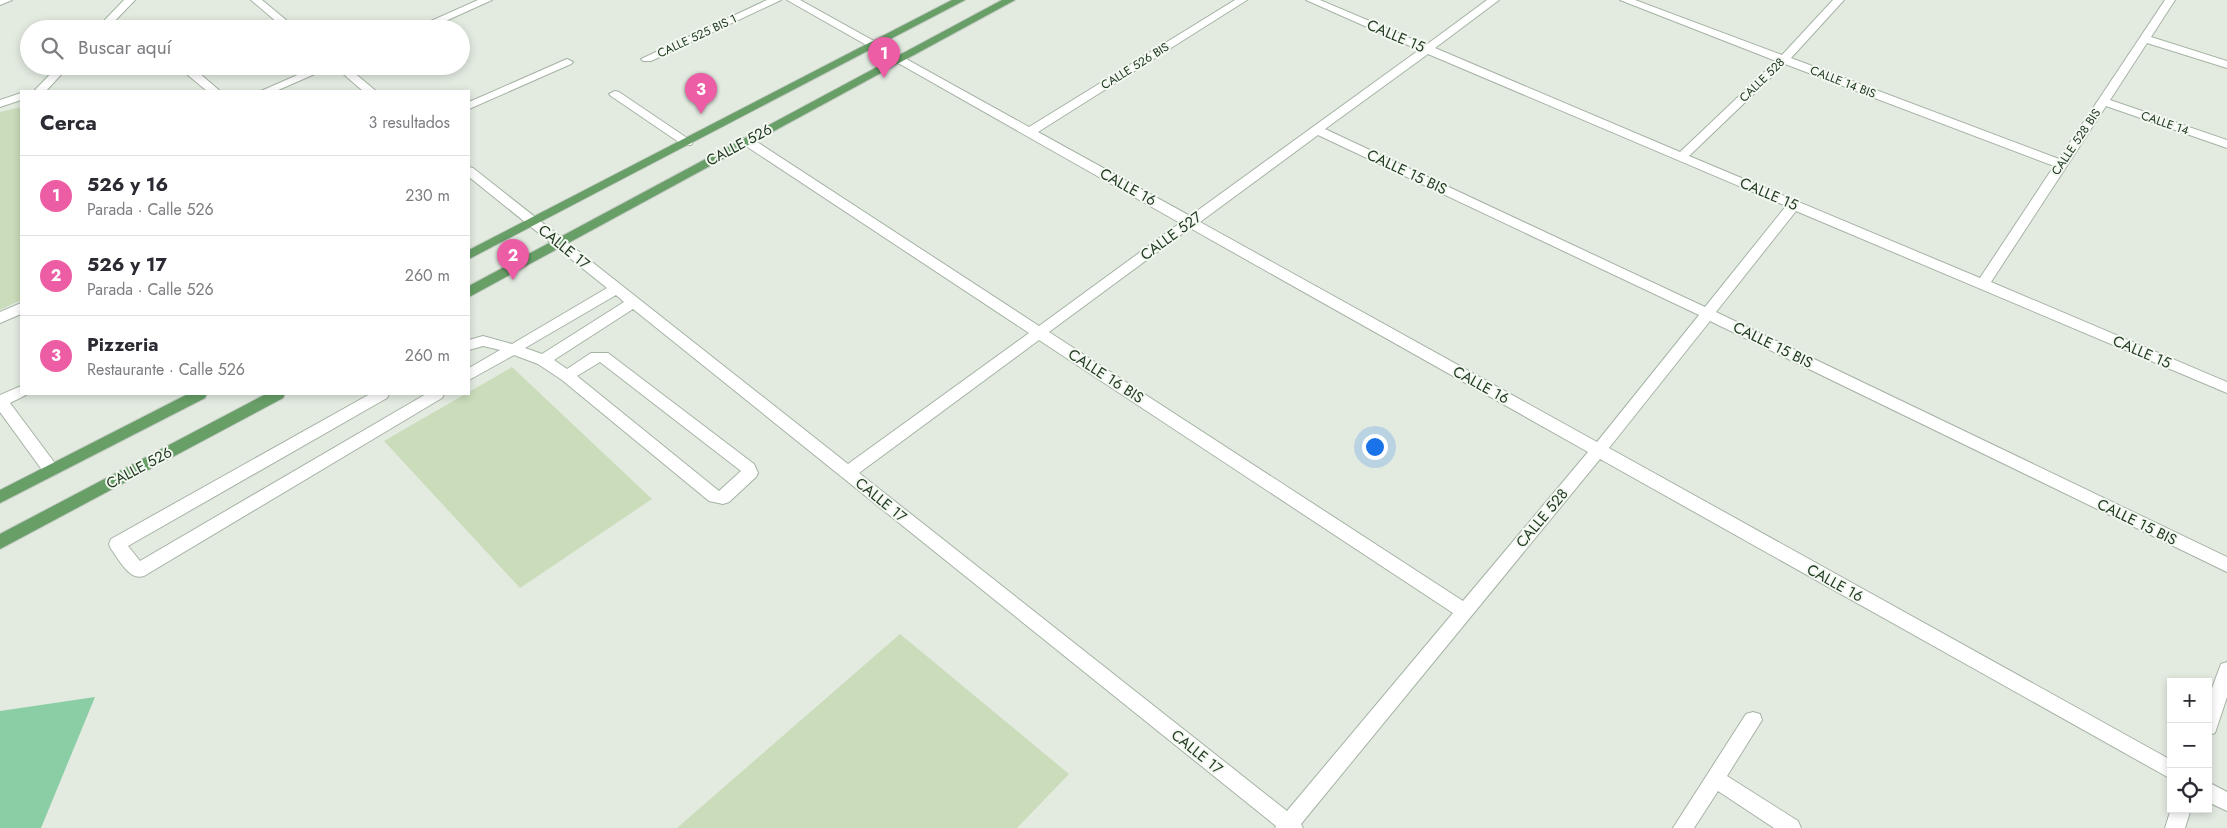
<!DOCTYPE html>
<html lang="es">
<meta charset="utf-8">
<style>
:root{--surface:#fff;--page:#f2f2f3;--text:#2b2b33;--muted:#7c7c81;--line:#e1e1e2;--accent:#ed5da5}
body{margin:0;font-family:Jost,sans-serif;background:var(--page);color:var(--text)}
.controls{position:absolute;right:15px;bottom:15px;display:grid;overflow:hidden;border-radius:0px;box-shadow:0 2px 8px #0003}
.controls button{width:45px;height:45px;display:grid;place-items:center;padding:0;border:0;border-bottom:1px solid var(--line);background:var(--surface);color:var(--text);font:25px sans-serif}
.you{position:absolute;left:1374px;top:446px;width:18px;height:18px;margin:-12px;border:4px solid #fff;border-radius:50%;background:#1a73e8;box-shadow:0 0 0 8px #1a73e833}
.badge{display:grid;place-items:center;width:32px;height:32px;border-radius:50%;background:var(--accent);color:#fff;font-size:16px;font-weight:700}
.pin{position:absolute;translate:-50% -41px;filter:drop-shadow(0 1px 2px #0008)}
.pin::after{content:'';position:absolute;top:26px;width:18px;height:15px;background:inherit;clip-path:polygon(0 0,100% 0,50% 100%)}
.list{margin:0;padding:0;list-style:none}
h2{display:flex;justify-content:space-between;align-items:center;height:65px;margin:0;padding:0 20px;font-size:21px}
h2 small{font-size:16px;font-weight:400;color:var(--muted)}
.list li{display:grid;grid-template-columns:32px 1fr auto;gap:15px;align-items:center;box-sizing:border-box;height:80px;padding:0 20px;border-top:1px solid var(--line)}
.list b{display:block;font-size:19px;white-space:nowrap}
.list p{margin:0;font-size:16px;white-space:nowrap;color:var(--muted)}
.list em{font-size:16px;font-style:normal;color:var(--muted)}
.icon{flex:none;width:28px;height:28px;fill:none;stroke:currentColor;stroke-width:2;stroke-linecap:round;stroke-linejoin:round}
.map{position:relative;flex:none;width:2227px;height:828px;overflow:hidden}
.search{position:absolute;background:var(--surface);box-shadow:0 2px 8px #0003;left:20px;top:20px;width:450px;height:55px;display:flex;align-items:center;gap:12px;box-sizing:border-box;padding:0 18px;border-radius:28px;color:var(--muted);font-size:19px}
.panel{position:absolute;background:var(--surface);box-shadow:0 2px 8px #0003;left:20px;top:90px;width:450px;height:305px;border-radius:0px}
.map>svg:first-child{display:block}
</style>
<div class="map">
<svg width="2227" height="828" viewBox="0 0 2227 828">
<rect width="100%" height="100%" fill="#e3ebe1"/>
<path fill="#cadcba" d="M21,107v193l-21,10v-198z
M512,367l140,132 -132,89 -136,-147z
M900,634l169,140 -52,54h-340z"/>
<path fill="#8bcea6" d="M95,697l-54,131h-41v-117z"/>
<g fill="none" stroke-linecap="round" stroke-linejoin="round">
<defs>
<path id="minor" d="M0,0h12l-12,5z
M124,0h11l-28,29h-11z
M251,0h11l35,29h-12z
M478,0h14l-64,29h-15z
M767,0h14l-130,61h-8l-2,-2z
M787,0h13l229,127 206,-127h12l-209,132 152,84 229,-166 -113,-50h14l106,45 61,-45h12l-64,48 245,104 96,-91 -156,-61h15l147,55 51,-55h11l-53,58 268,101 106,-159h10l-24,37 76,24v7l-80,-25 -37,57 117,40v8l-121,-42 -115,176 236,100v11l-431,-182 -80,101 511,245v15l-517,-251 -101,127 562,312v19l-571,-320 -299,365 2,4h-28l1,-2 -643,-517 -79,51 13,9 24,-16h17l146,111 4,9 -2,4 -27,25 -6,2 -14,-3 -147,-121 -24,-16 -24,-9 -45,25v-12l31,-18 -17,-4 -14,4v-10l14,-4 29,8 95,-56 -138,-111v-10l4,1 375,296 181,-131 -286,-189 -2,-3 2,-3h8l288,188 141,-103zM1428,54l358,152 -81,101 -380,-178zM1785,64l269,102 -74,112 -291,-122zM1318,135l381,180 -102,127 -397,-220zM1190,228l398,224 -125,149 -414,-269zM616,295l8,7 -82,52 -17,-6zM1039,340l414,273 -166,198 -428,-338zM600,362l141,109 -22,20 -142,-115z
M567,59l6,3 -2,2 -102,45v-7z
M58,66h11l-23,25h-12z
M189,66h12l-2,7 21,18h-13l-18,-15 -2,-2z
M318,66h15l-57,25h-15z
M334,66h12l30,25h-13z
M615,91l4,1 74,50 -2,3h-8l-72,-49 -2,-2z
M21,93v7l-21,7v-7z
M21,303v11l-21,9v-11z
M21,386v8l5,1 -16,8 47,63 2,4 -2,4 -6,2 -6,-2 -45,-62v-17z
M370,394h19l-2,4 -259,148 12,15 286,-167h18l-2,4 -298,178c-15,5 -25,-17 -33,-27l-2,-5 2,-5z
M2227,662v35l-12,36 -7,2v-36l13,-35z
M1753,712l7,2 2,6 -35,56 71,45 3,7h-27l-56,-37 -24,37h-21l73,-114z
M2208,782l19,10v19l-19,-9z
M2171,809h20l-6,19h-20z"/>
<path id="major" d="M952,0h13l-496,259v-9z
M1002,0h13l-546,297v-11z
M188,394h19l-2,4 -205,105v-13z
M266,394h19l-2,4 -283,151v-15z"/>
</defs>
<use href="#minor" stroke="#a5b3a4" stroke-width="2"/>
<use href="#major" stroke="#c1c8c1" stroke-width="2"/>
<use href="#minor" fill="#fff" fill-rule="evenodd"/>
<use href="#major" fill="#679f67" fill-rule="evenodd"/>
</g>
<g text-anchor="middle" stroke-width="4" stroke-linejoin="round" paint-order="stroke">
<g font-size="12" fill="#223b22" stroke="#f3f8f1">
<text transform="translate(697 36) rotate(-25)" y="4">CALLE 525 BIS 1</text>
<text transform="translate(1135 66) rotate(-32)" y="4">CALLE 526 BIS</text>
<text transform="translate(1762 80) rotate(-44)" y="4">CALLE 528</text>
<text transform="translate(1843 82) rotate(21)" y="4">CALLE 14 BIS</text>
<text transform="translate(2165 123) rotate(19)" y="4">CALLE 14</text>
<text transform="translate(2076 142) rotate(-56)" y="4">CALLE 528 BIS</text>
</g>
<g font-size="15" fill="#223b22" stroke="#f3f8f1">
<text transform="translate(1396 36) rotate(23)" y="5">CALLE 15</text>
<text transform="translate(739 145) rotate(-28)" y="5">CALLE 526</text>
<text transform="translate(1407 172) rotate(25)" y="5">CALLE 15 BIS</text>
<text transform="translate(1128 187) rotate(29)" y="5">CALLE 16</text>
<text transform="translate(1769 194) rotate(23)" y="5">CALLE 15</text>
<text transform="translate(1171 236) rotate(-36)" y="5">CALLE 527</text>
<text transform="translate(564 247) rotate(39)" y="5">CALLE 17</text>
<text transform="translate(1773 345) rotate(26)" y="5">CALLE 15 BIS</text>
<text transform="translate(2142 352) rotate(23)" y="5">CALLE 15</text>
<text transform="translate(1106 376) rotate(33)" y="5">CALLE 16 BIS</text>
<text transform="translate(1481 385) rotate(29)" y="5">CALLE 16</text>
<text transform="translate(139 468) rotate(-28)" y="5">CALLE 526</text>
<text transform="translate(881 500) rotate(39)" y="5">CALLE 17</text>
<text transform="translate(1542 518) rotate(-50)" y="5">CALLE 528</text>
<text transform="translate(2137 522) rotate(26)" y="5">CALLE 15 BIS</text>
<text transform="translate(1835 583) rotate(29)" y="5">CALLE 16</text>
<text transform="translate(1197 752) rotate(39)" y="5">CALLE 17</text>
</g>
</g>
</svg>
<div class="controls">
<button>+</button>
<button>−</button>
<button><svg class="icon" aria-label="locate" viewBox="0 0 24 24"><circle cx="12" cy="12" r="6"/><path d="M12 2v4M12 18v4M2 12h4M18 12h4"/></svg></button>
</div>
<div class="you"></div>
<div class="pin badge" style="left:884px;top:78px">1</div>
<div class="pin badge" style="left:513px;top:280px">2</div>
<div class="pin badge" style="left:701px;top:114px">3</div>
<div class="search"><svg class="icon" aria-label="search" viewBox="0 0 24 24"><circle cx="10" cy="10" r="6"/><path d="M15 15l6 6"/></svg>Buscar aquí</div>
<section class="panel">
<h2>Cerca<small>3 resultados</small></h2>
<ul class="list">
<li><span class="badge">1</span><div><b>526 y 16</b><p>Parada · Calle 526</p></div><em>230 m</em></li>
<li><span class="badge">2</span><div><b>526 y 17</b><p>Parada · Calle 526</p></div><em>260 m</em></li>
<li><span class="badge">3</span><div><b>Pizzeria</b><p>Restaurante · Calle 526</p></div><em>260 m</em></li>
</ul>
</section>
</div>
